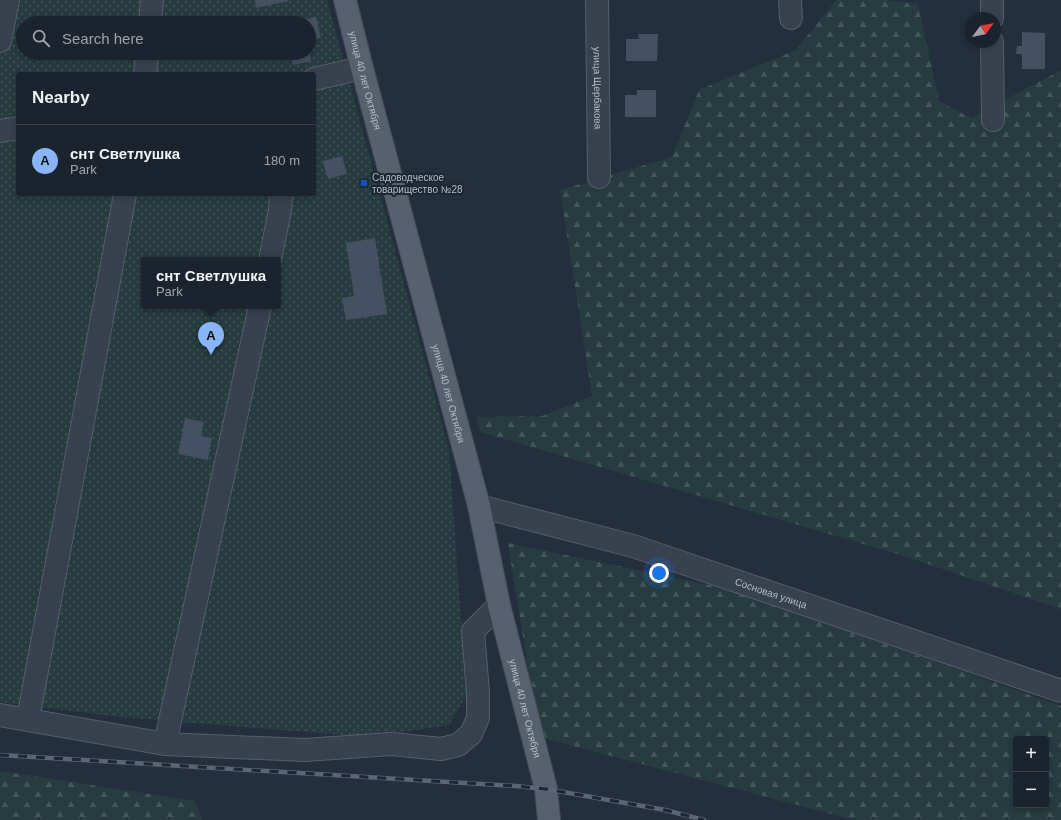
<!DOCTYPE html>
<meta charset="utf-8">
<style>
:root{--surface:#1b232e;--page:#242b36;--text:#f1f3f6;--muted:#a0a4aa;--line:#39404a;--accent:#8ab4f8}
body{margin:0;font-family:Arial,sans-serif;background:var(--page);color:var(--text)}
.controls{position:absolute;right:12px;bottom:12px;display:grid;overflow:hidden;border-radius:4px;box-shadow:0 2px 6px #0003}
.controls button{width:36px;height:36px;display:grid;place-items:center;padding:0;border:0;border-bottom:1px solid var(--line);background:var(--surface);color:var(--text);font:20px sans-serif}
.compass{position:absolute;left:965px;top:12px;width:36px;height:36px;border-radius:50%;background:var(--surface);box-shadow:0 2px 6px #0003;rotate:58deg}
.you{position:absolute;left:659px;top:573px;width:14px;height:14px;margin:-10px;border:3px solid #fff;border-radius:50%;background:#1a73e8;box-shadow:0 0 0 6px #1a73e833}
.badge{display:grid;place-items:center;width:26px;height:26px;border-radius:50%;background:var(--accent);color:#111;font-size:13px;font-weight:700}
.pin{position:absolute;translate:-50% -33px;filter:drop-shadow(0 1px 2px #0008)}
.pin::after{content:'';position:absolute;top:21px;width:14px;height:12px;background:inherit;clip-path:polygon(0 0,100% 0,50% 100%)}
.popup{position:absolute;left:141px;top:257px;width:140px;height:52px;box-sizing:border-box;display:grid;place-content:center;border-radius:4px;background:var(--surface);filter:drop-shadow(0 1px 3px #0005);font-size:13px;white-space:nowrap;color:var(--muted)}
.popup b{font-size:15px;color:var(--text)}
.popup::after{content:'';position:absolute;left:50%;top:100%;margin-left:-8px;border:8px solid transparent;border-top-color:var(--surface)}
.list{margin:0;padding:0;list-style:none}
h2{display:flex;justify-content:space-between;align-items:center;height:52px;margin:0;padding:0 16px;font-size:17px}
h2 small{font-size:13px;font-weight:400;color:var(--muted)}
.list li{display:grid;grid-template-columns:26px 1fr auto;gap:12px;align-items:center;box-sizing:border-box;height:72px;padding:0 16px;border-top:1px solid var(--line)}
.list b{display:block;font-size:15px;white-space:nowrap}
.list p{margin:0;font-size:13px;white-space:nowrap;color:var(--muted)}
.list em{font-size:13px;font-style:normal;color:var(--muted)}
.icon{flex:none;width:22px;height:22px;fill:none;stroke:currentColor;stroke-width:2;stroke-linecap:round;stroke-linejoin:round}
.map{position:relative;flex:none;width:1061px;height:820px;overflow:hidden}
.search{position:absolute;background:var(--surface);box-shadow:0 2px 6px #0003;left:16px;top:16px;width:300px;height:44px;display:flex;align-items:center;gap:10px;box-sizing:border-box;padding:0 14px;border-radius:22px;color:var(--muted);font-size:15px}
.panel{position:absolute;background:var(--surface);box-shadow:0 2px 6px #0003;left:16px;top:72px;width:300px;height:124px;border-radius:4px}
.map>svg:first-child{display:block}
</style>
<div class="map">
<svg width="1061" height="820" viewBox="0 0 1061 820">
<defs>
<pattern id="forest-firs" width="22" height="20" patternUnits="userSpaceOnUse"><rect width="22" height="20" fill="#263c3f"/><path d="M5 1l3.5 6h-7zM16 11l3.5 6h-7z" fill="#435659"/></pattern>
<pattern id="garden-dots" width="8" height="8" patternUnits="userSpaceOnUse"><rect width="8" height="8" fill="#263c3f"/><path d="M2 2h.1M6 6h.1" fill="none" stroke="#435659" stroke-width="1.8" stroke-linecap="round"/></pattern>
</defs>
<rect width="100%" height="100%" fill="#242f3e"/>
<path fill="url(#forest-firs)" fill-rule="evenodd" d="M836,0h49l33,4 21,97 32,17 90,-48v539l-157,-53 -423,-124 -5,-15 66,-1 50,-20 -32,-206 112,-33 27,-67 97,-40z
M508,543l221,46 332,117v114h-207l-315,-83zM1016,739h30v66h-30z
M0,771l195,30 7,19h-202z"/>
<path fill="url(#garden-dots)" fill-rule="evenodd" d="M0,0h327l122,450 12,170 12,64 -24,41 -79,12 -250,-20 -120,-15zM23,23h286v30h-286zM18,74h296v120h-296zM144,260h134v46h-134z"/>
<path fill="#455162" d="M255,0h34v1l-33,7z
M316,17l5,21 -12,2v-17h-18z
M1022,32l23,1v36h-23v-15h-6l1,-8h5z
M638,34h20l-1,27h-31v-22h13z
M290,53h19l2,8 -18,4z
M637,90h19v27h-31v-22h12z
M342,156l5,18 -19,5 -5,-18z
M375,238l12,76 -41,6 -4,-22 12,-2 -8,-53z
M185,418l19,4 -3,14 11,2 -4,22 -30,-6z"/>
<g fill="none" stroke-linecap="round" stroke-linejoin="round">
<defs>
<g id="minor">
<path id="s1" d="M597,0l2,177"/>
<path d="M790,0l1,18"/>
<path d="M992,0v18"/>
<path d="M150,23l2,-23"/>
<path d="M0,41l8,-41"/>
<path d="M992,42l1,78"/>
<path d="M145,74l2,-21"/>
<path d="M314,79l48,-11"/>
<path d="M0,131l18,-3"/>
<path d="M270,260l10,-50 1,-16"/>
<path id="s2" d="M479,506l154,40 428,145"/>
<path d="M0,715l165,29 140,6 86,-6 50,5 17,-4 13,-11 7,-16v-25l-5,-62 26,-26"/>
<path d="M28,719l97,-525"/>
<path d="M165,744l95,-438"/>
</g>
<g id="major">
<path id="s3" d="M345,0l17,68 117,438 20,99 47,184 3,31"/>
</g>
</defs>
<use href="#minor" stroke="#565f6c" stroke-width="24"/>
<use href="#major" stroke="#414a57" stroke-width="24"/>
<use href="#minor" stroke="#38414e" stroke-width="22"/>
<use href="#major" stroke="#56606e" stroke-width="22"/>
<defs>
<path id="rail" d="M0,755l516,31 30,3 119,21 39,10"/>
</defs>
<use href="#rail" stroke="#5a6575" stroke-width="4.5"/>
<use href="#rail" stroke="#1d2633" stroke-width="3" stroke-dasharray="9" stroke-linecap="butt"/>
</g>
<rect fill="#1a4fb4" stroke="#1d2633" stroke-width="1.5" x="360" y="179" width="8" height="8" rx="2"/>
<g text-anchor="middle" stroke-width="4" stroke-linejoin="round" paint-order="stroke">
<g font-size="10" fill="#b4bcc9" stroke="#1d2633">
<text dy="4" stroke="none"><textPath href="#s3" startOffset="83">улица 40 лет Октября</textPath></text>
<text dy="4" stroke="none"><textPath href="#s1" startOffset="88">улица Щербакова</textPath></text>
<text dy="4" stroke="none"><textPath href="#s3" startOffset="407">улица 40 лет Октября</textPath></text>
<text dy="4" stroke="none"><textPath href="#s2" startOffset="305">Сосновая улица</textPath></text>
<text dy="4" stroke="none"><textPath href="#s3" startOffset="731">улица 40 лет Октября</textPath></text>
</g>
<g font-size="10" fill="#b4bcc9" stroke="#1d2633" text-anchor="start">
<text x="372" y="181">Садоводческое<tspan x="372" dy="12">товарищество №28</tspan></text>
</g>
</g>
</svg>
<div class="controls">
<button>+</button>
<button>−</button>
</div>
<svg class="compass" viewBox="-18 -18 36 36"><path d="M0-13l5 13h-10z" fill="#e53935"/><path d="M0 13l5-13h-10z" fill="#a0a4aa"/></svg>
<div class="you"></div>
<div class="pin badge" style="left:211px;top:355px">A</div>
<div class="popup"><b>снт Светлушка</b>Park</div>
<div class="search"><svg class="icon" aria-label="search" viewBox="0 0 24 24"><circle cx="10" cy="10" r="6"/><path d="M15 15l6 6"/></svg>Search here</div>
<section class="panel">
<h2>Nearby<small></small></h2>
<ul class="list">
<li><span class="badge">A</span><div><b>снт Светлушка</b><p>Park</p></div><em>180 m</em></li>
</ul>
</section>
</div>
